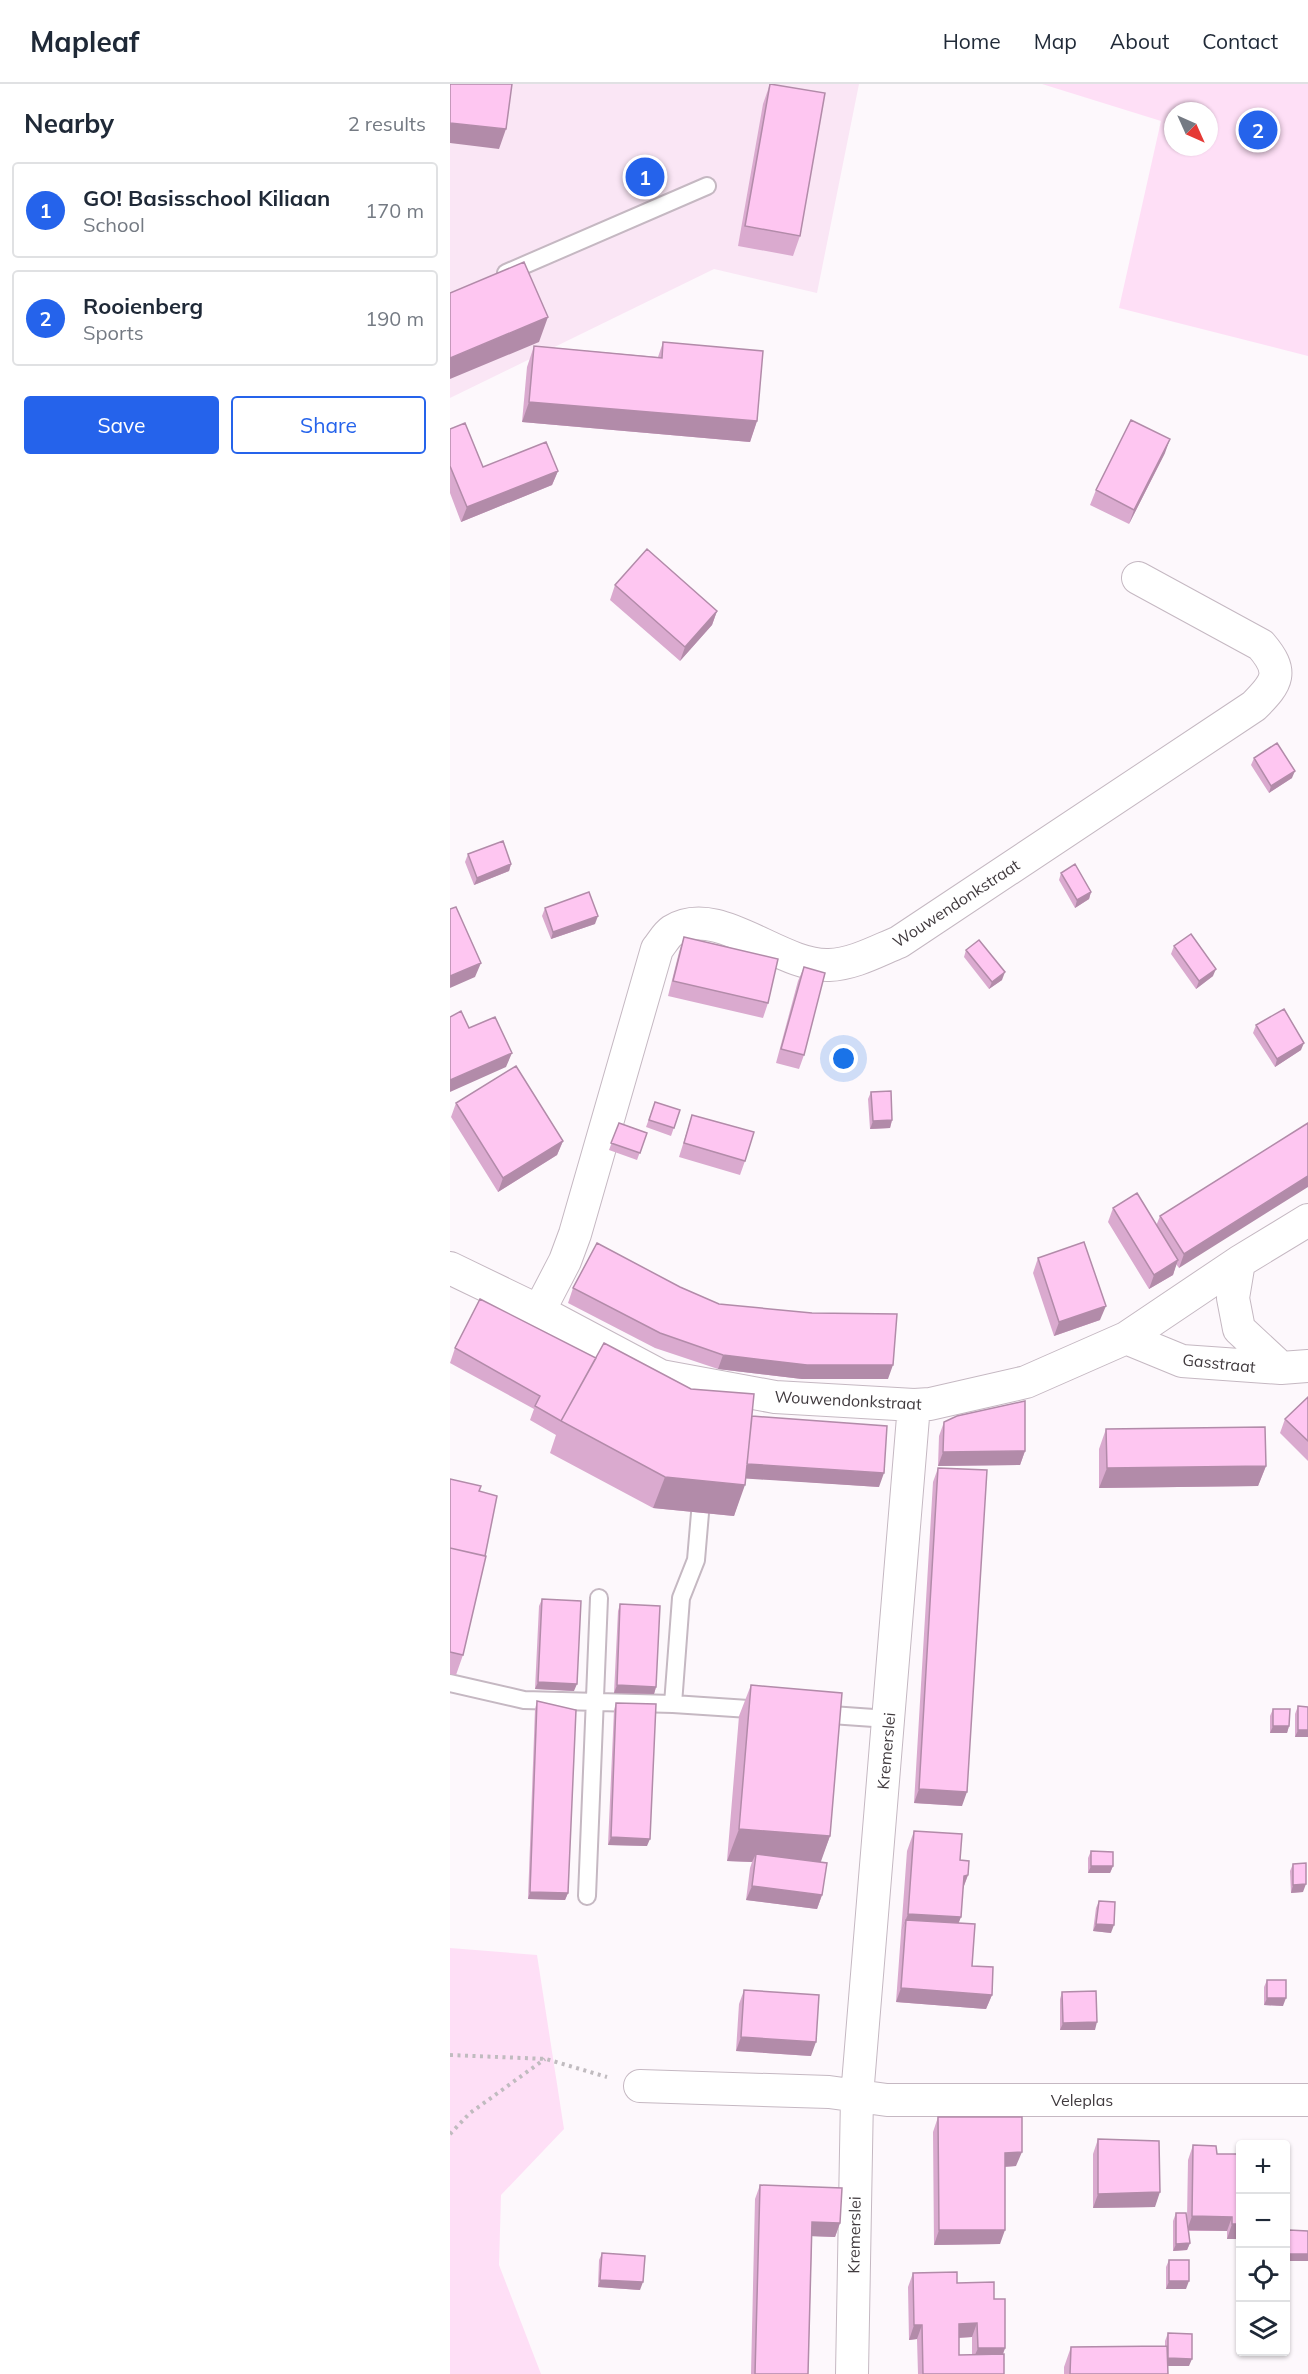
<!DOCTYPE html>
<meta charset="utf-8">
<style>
:root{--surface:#fff;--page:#f6f6f7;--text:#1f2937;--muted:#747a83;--line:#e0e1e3;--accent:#2563eb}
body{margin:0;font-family:Mulish,sans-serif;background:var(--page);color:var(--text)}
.controls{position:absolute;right:18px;bottom:18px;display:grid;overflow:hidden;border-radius:6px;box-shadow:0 2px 4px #0004}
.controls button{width:54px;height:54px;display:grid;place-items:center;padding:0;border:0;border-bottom:2px solid var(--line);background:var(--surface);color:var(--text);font:30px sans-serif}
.compass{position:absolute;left:714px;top:18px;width:54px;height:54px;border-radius:50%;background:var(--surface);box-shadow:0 2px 4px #0004;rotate:135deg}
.you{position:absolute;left:394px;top:975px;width:21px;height:21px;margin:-15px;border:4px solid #fff;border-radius:50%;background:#1a73e8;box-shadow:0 0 0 9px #1a73e833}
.badge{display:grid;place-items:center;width:39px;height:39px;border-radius:50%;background:var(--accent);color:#fff;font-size:20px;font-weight:700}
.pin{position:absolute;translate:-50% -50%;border:3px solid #fff;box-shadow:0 2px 6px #0006}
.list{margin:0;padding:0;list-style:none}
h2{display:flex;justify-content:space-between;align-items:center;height:78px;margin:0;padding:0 24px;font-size:26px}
h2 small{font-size:20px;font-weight:400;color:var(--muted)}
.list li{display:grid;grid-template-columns:39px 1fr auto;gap:18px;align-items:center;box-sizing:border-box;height:96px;margin:0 12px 12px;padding:0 12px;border:2px solid var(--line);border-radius:6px}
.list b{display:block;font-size:22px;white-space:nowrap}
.list p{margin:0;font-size:20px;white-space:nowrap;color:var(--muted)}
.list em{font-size:20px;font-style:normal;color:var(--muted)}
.actions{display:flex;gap:12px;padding:18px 24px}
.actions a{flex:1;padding:14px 0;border:2px solid var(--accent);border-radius:6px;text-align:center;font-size:21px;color:var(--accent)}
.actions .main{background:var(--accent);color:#fff}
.icon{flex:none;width:33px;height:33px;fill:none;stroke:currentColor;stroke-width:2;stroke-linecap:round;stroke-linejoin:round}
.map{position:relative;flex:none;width:858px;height:2290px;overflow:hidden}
header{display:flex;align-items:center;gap:36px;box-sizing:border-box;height:84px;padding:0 30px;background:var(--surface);border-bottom:2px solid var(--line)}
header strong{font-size:28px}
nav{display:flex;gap:33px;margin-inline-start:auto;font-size:21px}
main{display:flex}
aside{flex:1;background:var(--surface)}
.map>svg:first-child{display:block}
</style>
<header>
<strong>Mapleaf</strong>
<nav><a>Home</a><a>Map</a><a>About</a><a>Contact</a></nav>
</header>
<main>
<aside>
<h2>Nearby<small>2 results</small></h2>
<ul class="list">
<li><span class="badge">1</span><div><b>GO! Basisschool Kiliaan</b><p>School</p></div><em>170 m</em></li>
<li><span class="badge">2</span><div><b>Rooienberg</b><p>Sports</p></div><em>190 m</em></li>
</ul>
<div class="actions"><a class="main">Save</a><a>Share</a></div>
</aside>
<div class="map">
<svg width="858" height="2290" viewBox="0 0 858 2290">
<rect width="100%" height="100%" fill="#fdf8fc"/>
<path fill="#fae6f5" d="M0,0h409l-42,209 -103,-24 -264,129z"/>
<path fill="#fedff6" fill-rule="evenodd" d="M592,0h266v272l-189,-48 42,-187zM723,27h36v36h-36z
M0,1864l87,7 27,174 -63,66 -2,70 42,109h-91z"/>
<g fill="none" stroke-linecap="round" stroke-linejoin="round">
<defs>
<path id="lane" d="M56,189l201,-87
M0,1599l74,17 149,4 92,6
M223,1620l8,-106 15,-38 4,-47
M367,1630l71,5
M137,1812l12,-298"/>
<path id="street" d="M0,1184l89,43 122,65 114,21 139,8 16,-1 96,-22 100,-44 113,-76 69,-42
M89,1227l26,-50 10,-27 82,-285c5,-6 9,-14 15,-18 46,-29 107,36 157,34 25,-1 48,-14 70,-23l355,-236c24,-24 30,-34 7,-61l-123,-67
M676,1254l56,23 99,7 -42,-39 -6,-31 6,-36
M831,1284l27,-2
M190,2002l189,6 58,8h421
M402,2290l5,-278 57,-691"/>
</defs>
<use href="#lane" stroke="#c5b8c2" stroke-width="20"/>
<use href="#street" stroke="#c5b8c2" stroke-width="34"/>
<path stroke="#c0bbbf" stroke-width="4" stroke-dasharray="3 4.5" stroke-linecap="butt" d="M0,1971l96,4 61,18
M0,2050l20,-21 75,-54"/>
<use href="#lane" stroke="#fff" stroke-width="16"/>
<use href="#street" stroke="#fff" stroke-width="32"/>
</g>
<path fill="#daaacf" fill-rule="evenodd" d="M320,0l30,152 -7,20 -55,-10 25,-142z
M213,258l94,79 -7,21 -228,-20 5,-55 7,-21 124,11z
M0,345l33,38 75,4 -6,14 -91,37 -11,-29z
M715,369l-36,71 -39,-19 6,-15z
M165,501l102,26 -5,14 -32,36 -70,-61z
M804,674l38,20 -23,15 -18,-28z
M18,770l43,10 -2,7 -35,14 -9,-23z
M611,789l30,19 -2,7 -14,9 -16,-28z
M95,824l50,16 -44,15 -9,-23z
M234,853l84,66 -5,15 -95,-22 11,-44z
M724,862l39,30 -17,13 -25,-35z
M516,866l36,30 -13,9 -25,-32z
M354,883v88l-5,14 -23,-6 22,-82z
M806,941l45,25 -26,17 -22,-34z
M421,1008l21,28 -2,8 -20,1 -2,-30z
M205,1018l25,8 -9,26 -25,-9z
M6,1019l107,38 -6,14 -59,37 -47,-75z
M242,1031l53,46 -5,14 -61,-18z
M169,1039l28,10 -10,27 -28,-10z
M858,1039l-129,145 -3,-4 -3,11 -24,14 -41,-67 5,-14 43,18 4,-10z
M588,1174l62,62 -46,16 -21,-63z
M230,1203l208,92h-86l-84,-10 -63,-21 -87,-45 5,-15z
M5,1264l141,10 95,31 61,27 127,71 -133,-9 -12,38 -81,-8 -103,-55 6,-18 -26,-15 4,-11 -84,-46z
M858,1313v64l-28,-28 5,-14z
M494,1338l81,29 -5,14 -82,1 1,-30z
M656,1345l160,37 -8,20 -159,2v-39z
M488,1384l24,338 -48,-3 19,-321z
M0,1395l29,12 -16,164 -7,20 -6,-1z
M92,1515l32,92 -39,-2 4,-83z
M170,1520l36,83 -2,7 -40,-1 4,-82z
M301,1601l79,151 -10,26 2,33 -5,14 -71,-9 4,-32 2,-6 -25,-1 12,-145z
M87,1617l31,192 -3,7 -37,-1 7,-190z
M166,1619l31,143 -39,-1 6,-135z
M848,1622l10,1v30h-13v-23z
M823,1625l16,17 -2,7h-17v-17z
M464,1747l46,29 8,15 -5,14 -2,28 -3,6 14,43 20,29 -6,14 -90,-7 11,-151z
M641,1767l22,15 -3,7h-22v-15z
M843,1780l10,28 -12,1 -1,-22z
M649,1817l12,32 -18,-2 3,-23z
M817,1896l16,26 -19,-1v-18z
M294,1906l67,66 -75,-5 3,-47z
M612,1908l33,38h-35v-31z
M488,2033l78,49 -11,1 -5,77 -66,1 -1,-113z
M648,2055l57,68 -62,1v-54z
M743,2061l24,9 23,85h-13v-8h-38l1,12 -3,7 -14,1v-30l3,-8 11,6 1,-59z
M310,2101l80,38 -5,14 -23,-1 -4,138h-57l4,-175z
M839,2146l19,1 -22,30v-23z
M152,2169l38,37 -42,-3 1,-27z
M719,2176l17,29h-20v-22z
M463,2189l44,10 37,16 11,49 -2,6 1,20h-86l-1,-35 -8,1 -1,-53zM522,2253v18h-13v-17z
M718,2249l21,33h-21v8h-104v-7l7,-20 94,-1v-5z"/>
<path fill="#b28ba9" d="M0,39l56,6 -7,20 -49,-6z
M98,233l-9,25 -89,37v-21z
M79,318l228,19 -7,21 -228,-20z
M720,355l-5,14 -36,71 5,-14z
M108,387l-6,14 -91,37 6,-15z
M267,527l-5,14 -32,36 5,-14z
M845,687l-3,7 -23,15 2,-7z
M61,780l-2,7 -35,14 3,-7z
M641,808l-2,7 -14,9 2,-8z
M148,832l-3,8 -44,15 2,-7z
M31,879l-6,14 -25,11v-12z
M766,885l-3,7 -17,13 3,-8z
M555,888l-3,8 -13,9 3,-7z
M854,959l-3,7 -26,17 2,-8z
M62,969l-6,14 -56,25v-12z
M442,1036l-2,8 -20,1 3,-8z
M113,1057l-6,14 -59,37 5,-14z
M858,1092v11l-129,81 5,-14z
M728,1176l-5,15 -24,14 5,-14z
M656,1222l-6,14 -46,16 5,-14z
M273,1271l170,10 -5,14h-86l-84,-10z
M575,1367l-5,14 -82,1 5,-14z
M293,1380l141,9 -5,14 -141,-9z
M816,1382l-8,20 -159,2 8,-20z
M215,1393l80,8 -11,31 -81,-8z
M88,1598l39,2 -3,7 -39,-2z
M167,1601l39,2 -2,7 -40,-1z
M823,1642h16l-2,7h-17z
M848,1646h10v7h-13z
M469,1705l48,3 -5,14 -48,-3z
M289,1745l91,7 -11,31 -63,-13 -4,8 -25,-1z
M161,1753l39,2 -3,7 -39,-1z
M641,1782h22l-3,7h-22z
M518,1791l-8,21 4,-20z
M856,1800l-3,8 -12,1 2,-8z
M302,1802l70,9 -5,14 -71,-9z
M80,1808l38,1 -3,7 -37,-1z
M458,1830l53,3 -8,20 -47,-17 -6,14z
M646,1840l18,1 -3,8 -18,-2z
M451,1904l91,7 -6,14 -90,-7z
M817,1914h19l-3,8 -19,-1z
M647,1938l-2,8h-35l3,-7z
M291,1953l75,5 -5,14 -75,-5z
M572,2068l-6,14 -16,1 5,-14z
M710,2108l-5,15 -62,1 5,-14z
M742,2132l40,1 -5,14 -40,-1z
M362,2138l28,1 -5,14 -28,-1z
M782,2140h8v15h-13z
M489,2146h66l-5,14 -66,1z
M740,2159l-3,7 -14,1 3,-7z
M838,2170h20v7h-22z
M150,2196l43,2 -3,8 -42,-3z
M719,2197h20l-3,8h-20z
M527,2239l-5,14 -18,1 5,-14z
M464,2241h8l-5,14 -8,1z
M528,2264h27l-5,14h-28z
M717,2274l25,1 -3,7h-25z"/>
<path fill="#fec6f1" stroke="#b28ba9" stroke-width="1.5" d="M0,0h62l-6,45 -56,-6z
M320,0l55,9 -25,143 -55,-10z
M74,178l24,55 -98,41v-65z
M213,258l100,9 -6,70 -228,-19 5,-56 128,12z
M681,336l39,19 -36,71 -38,-20z
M15,339l18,44 63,-25 12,29 -91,36 -17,-41v-37z
M197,465l70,62 -32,36 -70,-62z
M827,659l18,28 -24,15 -17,-28z
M53,757l8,23 -34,14 -9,-24z
M625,780l16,28 -14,8 -16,-27z
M139,808l9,24 -45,16 -8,-24z
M6,823l25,56 -31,13v-67z
M741,850l25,35 -17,12 -25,-35z
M234,853l94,22 -10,44 -95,-22z
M529,856l26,32 -13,10 -26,-32z
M354,883l21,6 -21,82 -23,-6z
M834,925l20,34 -27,16 -21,-34z
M11,927l8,17 26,-11 17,36 -62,27v-63z
M66,982l47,75 -60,37 -47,-75z
M441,1007l1,29 -19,1 -2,-29z
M205,1018l25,8 -6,18 -25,-8z
M242,1031l62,17 -9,29 -61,-18z
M169,1039l28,10 -7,20 -29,-10z
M858,1039v53l-124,78 -24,-38z
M687,1109l41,67 -24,15 -41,-67z
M634,1158l22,64 -47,16 -21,-64z
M147,1159l83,44 39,17 93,9 85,1 -4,51h-86l-84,-10 -63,-22 -87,-45z
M30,1215l116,59 -35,63 -26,-15 5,-10 -85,-48z
M154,1259l87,46 63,5 -9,91 -80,-8 -104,-56z
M858,1313v44l-23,-22z
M575,1317v50l-82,1 1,-30 13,-6z
M302,1332l135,10 -3,47 -137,-9z
M815,1343l1,39 -159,2 -1,-39z
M488,1384l49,2 -20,322 -48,-3z
M0,1395l31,7 -2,5 18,5 -12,60 -35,-8z
M0,1464l36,8 -23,99 -13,-3z
M92,1515l39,2 -4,83 -39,-2z
M170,1520l40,2 -4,81 -39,-2z
M301,1601l91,8 -12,143 -91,-7z
M87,1617l39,9 -8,183 -38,-1z
M166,1619l40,1 -6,135 -39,-2z
M848,1622l10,1v23h-10z
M823,1625h17l-1,17h-16z
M464,1747l48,3 -2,26 9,1 -1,14 -4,1 -3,41 -53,-3z
M641,1767l22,1v14h-22z
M306,1770l71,9 -5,32 -70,-9z
M856,1779v21l-13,1v-21z
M649,1817l16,1 -1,23 -18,-1z
M456,1836l69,4 -3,42 21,1 -1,28 -91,-7z
M817,1896h19v18h-19z
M294,1906l75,5 -3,47 -75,-5z
M646,1907l1,31 -34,1 -1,-31z
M488,2033h84v35l-17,1v77h-66z
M648,2055l61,2 1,51 -62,2z
M743,2061l23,1 1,8h23v70h-8v-7l-40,-1z
M310,2101l82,3 -2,35 -28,-1 -4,152h-53z
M726,2129h10l4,30 -14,1z
M839,2146l19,1v23h-20z
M152,2169l43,3 -2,26 -43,-2z
M719,2176h20v21h-20z
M507,2188v11l37,-1v17h11v49h-27l-1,-25 -18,1v31l45,-1v20h-81l-1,-49h-8l-1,-52z
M718,2249l24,1v25l-24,-1z
M717,2262l1,28h-98l1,-27z"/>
<g text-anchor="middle" stroke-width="6" stroke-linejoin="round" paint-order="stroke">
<g font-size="16" fill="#403a3e" stroke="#fff">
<text transform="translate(506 819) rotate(-33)" y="6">Wouwendonkstraat</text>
<text transform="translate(769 1279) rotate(6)" y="6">Gasstraat</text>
<text transform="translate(398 1316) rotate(3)" y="6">Wouwendonkstraat</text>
<text transform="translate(436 1667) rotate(-85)" y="6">Kremerslei</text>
<text x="632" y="2022">Veleplas</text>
<text transform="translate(404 2151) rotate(-89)" y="6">Kremerslei</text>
</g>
</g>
</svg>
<div class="controls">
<button>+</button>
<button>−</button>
<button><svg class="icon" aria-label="locate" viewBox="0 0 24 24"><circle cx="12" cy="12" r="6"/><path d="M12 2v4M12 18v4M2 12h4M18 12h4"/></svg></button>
<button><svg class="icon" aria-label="layers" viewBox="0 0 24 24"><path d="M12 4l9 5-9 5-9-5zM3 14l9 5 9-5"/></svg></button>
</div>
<svg class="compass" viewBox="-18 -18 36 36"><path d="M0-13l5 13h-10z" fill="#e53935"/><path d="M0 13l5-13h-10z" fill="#747a83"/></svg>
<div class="you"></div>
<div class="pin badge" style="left:195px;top:93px">1</div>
<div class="pin badge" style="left:808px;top:46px">2</div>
</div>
</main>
